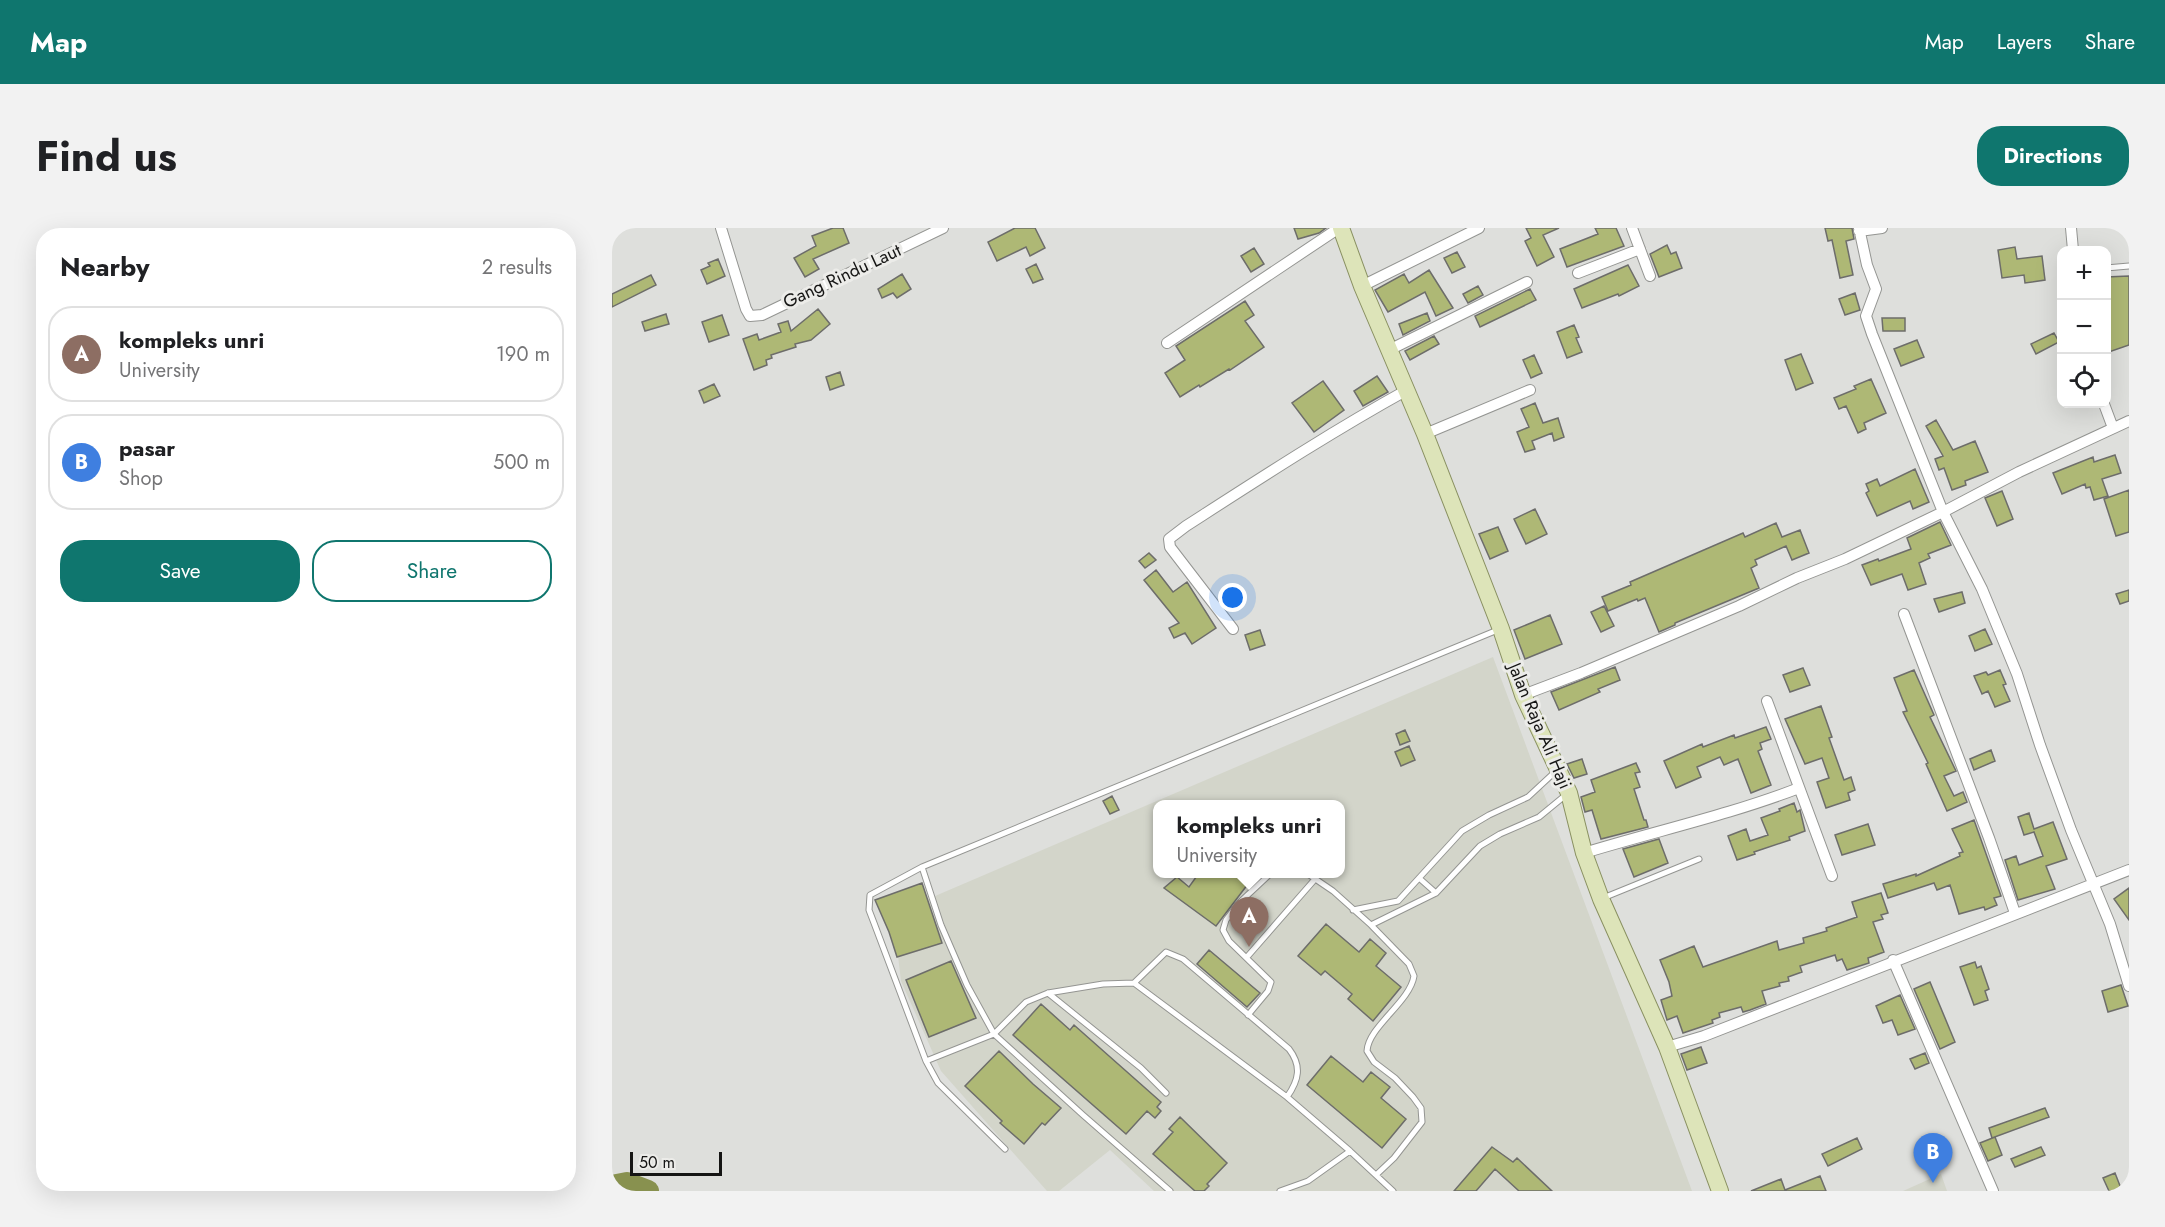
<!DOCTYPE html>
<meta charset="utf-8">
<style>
:root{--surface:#fff;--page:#f2f2f2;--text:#202124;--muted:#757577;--line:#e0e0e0;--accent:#0f766e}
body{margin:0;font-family:Jost,sans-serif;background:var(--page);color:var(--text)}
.controls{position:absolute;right:18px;top:18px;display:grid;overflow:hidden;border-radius:12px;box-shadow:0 6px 24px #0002}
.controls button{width:54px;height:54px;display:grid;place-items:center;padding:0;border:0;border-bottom:2px solid var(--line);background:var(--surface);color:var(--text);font:30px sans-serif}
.scale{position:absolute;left:18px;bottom:15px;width:92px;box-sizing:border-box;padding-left:6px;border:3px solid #151514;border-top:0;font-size:16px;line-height:21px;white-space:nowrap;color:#151514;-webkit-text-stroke:4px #ecece9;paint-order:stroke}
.you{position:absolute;left:621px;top:370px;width:21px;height:21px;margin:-15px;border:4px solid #fff;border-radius:50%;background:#1a73e8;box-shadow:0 0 0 9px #1a73e833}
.badge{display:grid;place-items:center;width:39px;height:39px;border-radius:50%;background:var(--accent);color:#fff;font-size:20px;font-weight:700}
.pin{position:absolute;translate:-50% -50px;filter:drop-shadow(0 2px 3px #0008)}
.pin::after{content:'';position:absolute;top:32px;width:21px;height:18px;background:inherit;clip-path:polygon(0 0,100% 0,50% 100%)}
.popup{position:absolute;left:541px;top:572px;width:192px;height:78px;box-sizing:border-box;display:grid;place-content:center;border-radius:12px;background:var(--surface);filter:drop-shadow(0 2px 4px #0005);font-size:20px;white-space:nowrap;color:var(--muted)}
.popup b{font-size:22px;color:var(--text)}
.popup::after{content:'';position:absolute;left:50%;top:100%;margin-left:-12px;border:12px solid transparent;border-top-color:var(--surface)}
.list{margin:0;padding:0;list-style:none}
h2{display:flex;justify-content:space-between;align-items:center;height:78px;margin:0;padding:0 24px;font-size:26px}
h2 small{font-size:20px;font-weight:400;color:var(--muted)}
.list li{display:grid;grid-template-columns:39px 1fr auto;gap:18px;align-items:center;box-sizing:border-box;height:96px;margin:0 12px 12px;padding:0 12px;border:2px solid var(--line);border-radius:24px}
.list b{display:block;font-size:22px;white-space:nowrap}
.list p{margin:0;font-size:20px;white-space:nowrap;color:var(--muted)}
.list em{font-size:20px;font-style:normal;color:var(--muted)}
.actions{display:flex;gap:12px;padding:18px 24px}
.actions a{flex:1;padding:14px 0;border:2px solid var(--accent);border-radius:24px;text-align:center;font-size:21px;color:var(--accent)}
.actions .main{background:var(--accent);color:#fff}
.icon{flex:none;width:33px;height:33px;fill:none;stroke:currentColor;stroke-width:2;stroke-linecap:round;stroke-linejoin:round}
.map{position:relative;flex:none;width:1517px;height:963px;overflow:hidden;border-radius:24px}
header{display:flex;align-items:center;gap:36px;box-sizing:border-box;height:84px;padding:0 30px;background:var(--accent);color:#fff}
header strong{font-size:28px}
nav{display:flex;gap:33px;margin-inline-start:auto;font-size:21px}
.intro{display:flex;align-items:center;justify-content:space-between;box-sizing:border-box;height:144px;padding:0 36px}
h1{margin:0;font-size:42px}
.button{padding:15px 27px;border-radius:24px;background:var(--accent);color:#fff;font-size:21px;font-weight:700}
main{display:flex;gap:36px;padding:0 36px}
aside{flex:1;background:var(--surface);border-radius:24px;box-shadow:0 6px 24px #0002}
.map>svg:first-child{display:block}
</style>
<header>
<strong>Map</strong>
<nav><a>Map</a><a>Layers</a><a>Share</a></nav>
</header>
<div class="intro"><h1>Find us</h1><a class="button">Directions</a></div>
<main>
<aside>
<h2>Nearby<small>2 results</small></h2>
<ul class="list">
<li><span class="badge" style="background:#8d6e63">A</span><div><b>kompleks unri</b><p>University</p></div><em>190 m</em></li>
<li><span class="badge" style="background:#3f7fe0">B</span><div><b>pasar</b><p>Shop</p></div><em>500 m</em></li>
</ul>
<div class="actions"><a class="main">Save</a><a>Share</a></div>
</aside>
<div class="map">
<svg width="1517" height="963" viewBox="0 0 1517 963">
<rect width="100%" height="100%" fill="#dedfdc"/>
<path fill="#d3d5ca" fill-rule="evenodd" d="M881,429l199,534h-538l-44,-41 -51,41h-12l-106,-120 -40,-90 -8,-67zM546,576h182v70h-182z
M1329,946l6,17h-44z"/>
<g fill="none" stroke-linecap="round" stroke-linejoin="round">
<path stroke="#88914f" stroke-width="22" d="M0,958l15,-3 21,8"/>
</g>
<path fill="#aeb875" stroke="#6d6d6a" stroke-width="1.5" d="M221,0h10l6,15 -36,16 6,10 -14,8 -11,-19 22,-12 -4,-10z
M403,0h20l10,20 -15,8 -4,-9 -29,14 -9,-19z
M682,0h32l-7,5 -21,6z
M914,0h33l-16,7 11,22 -17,9 -12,-25 6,-3z
M983,0h21l8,18 -57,21 -7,-18 38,-15z
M1213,0h27l2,11 -8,2 7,34 -13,3 -8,-38 -4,1z
M1055,17l4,9 5,-2 6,16 -23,9 -9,-23z
M1403,19l2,12 25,-3 3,24 -20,3 -1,-8 -22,3 -4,-28z
M642,20l10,16 -13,8 -10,-16z
M845,24l8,15 -13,6 -8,-15z
M106,31l7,17 -18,8 -6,-14 9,-4 -2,-3z
M424,36l7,15 -10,4 -7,-14z
M1016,37l11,21 -20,10 -1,-2 -36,14 -8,-19z
M817,42l24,38 -17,8 -11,-24 -37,20 -13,-22 29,-16 5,9z
M290,46l9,15 -14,9 -4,-5 -11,5 -4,-9z
M39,47l5,10 -44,22v-13z
M1517,48v69l-23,8v-76z
M866,58l5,9 -15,8 -5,-9z
M918,61l6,11 -56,27 -5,-11z
M1243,65l5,17 -15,5 -6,-16z
M633,73l9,14 -9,6 19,26 -34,23 -1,-1 -29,18 -1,-2 -19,12 -15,-24 20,-13 -9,-14z
M206,81l12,15 -19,16 -16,4 1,3 -25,8 1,3 -6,2 1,5 -13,5 -11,-31 14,-5 2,6 22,-8 -3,-8 10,-3 3,10z
M815,85l3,8 -27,14 -4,-11z
M54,86l3,10 -24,7 -3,-9z
M110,87l7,20 -20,7 -7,-20z
M1270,90h23v13h-22z
M962,97l5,12 -3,1 6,14 -15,6 -10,-26z
M1442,105l5,9 -23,12 -5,-10z
M822,108l5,8 -29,16 -5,-9z
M1305,112l7,17 -23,9 -7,-17z
M1189,126l12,29 -17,7 -11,-30z
M922,127l8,18 -11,5 -8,-18z
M228,144l4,13 -14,5 -4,-13z
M765,148l11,16 -25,14 -9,-15z
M1259,151l15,34 -22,10 2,6 -8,4 -12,-27 -7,3 -5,-11 22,-9 -2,-3z
M711,153l21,29 -30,22 -22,-29z
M102,156l6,12 -16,7 -5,-12z
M923,175l8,20 15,-5 6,19 -10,4 -2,-8 -20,8 3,8 -10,3 -8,-20 12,-5 -8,-18z
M1324,192l17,30 22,-9 13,31 -23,9 1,4 -14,5 -8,-22 -5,2 -4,-11 8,-3 -17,-30z
M1503,227l6,18 -19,6 6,17 -14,4 -4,-13 -4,1 -1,-4 -23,10 -9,-21 40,-16 1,5z
M1303,241l14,33 -16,7 -3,-8 -33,15 -11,-23 3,-2 -3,-7 11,-5 3,7z
M1517,262v42l-13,4 -12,-37z
M1390,263l11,28 -16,7 -12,-28z
M923,281l12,25 -21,10 -12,-25z
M1328,294l11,23 -23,9 2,4 -11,5 7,21 -18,6 -6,-16 -31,11 -9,-20 16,-6 1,2 32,-12 -4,-11z
M1164,295l6,14 18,-7 9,23 -17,7 -6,-14 -31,14 2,5 -6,3 8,20 -84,35v2l-16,7 -14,-34 -7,3 -1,-2 -29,12 -6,-14 29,-12 -1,-3 113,-49 2,4z
M886,299l10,24 -18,8 -11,-25z
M537,325l7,7 -11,8 -6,-7z
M544,342l17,22 14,-10 29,46 -24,16 -7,-11 -11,5 -5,-10 10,-5 -35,-43z
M1517,362v11l-9,3 -4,-10z
M1350,364l3,11 -26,9 -5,-13z
M992,378l10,20 -13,6 -10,-20z
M938,387l12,29 -37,15 -11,-29z
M1373,401l7,15 -17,7 -6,-15z
M648,402l5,15 -15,5 -5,-15z
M1003,439l5,13 -22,9 2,3 -41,18 -8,-18z
M1191,440l7,17 -20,7 -7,-17z
M1302,442l20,45 -4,2 26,54 -12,5 10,20 9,-4 4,10 -20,9 -21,-47 2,-1 -25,-51 4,-1 -13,-33z
M1388,442l6,14 -3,1 7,16 -15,6 -7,-16 -6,3 -8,-18 12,-4 2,3z
M1209,478l11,31 -3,1 15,42 7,-3 4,13 -7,3 2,7 -24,8 -9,-26 12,-4 -7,-20 -17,6 -20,-45z
M1154,499l5,12 -11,4 2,6 -4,2 13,34 -20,8 -13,-34 -14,6 -4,-8 -23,10 4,10 -25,11 -12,-27 38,-17 1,3 31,-12 1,3z
M793,502l5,11 -10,4 -4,-11z
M797,518l6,14 -14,6 -6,-14z
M1379,522l4,11 -21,9 -4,-11z
M970,531l5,15 -13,4 -7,-14z
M1024,535l4,9 -5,1 5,14 -6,2 10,31h2l2,7 -47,12 -9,-29 -7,2 -4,-15 14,-5 -4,-12z
M500,568l7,14 -9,4 -7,-13z
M1182,575l3,9 3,-2 5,21 -16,6 1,3 -36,12 1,2 -18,6 -9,-24 18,-7 4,12 18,-6 -7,-17 19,-7 -1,-2z
M1417,585l5,16 19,-7 14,37 -21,7 9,23 -37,11 -13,-40 11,-4 3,9 24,-9 -9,-24 -10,3 -6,-18z
M1362,592l27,76 -7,2 3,7 -12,5 -1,-3 -25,7 -9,-29 -13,5 -3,-7 -46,15 -5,-14 33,-10v2l44,-20 -1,-3 4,-1 -11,-23z
M1256,596l7,21 -33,10 -7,-20z
M1047,611l9,24 -34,14 -11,-28z
M587,645h44l8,7 -35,46 -52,-38 13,-11 12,10z
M310,655l20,60 -45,14 -8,-25 -14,-32z
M1517,660v32l-15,-21z
M1269,665l7,20 -7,2 2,4 -10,3 11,30 -16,6 1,5 -22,7 -5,-11 -5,2 -2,-6 -35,11 2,6 -14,5 1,4 -10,2 1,3 -18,5 4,13 -16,6 -7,2 -2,-5 -22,6 1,4 -8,3 1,3 -30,10 -6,-17 -10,4 -6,-20 11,-4 -3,-14 -9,-22 34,-14 9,21 74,-26 2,9 25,-7 -1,-5 24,-7 -1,-3 31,-11 -5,-15z
M714,696l33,28 11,-13 16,14 -10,13 25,21 -28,34 -25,-22 4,-5 -27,-23 -4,4 -23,-19z
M597,722l51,43 -13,14 -50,-43z
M339,733l25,57 -47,19 -23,-57z
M1363,734l2,6 4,-2 8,23 -4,2 3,9 -14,5 -14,-38z
M1318,754l25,60 -15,7 -26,-60z
M1509,757l7,21 -20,6 -6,-21z
M1288,767l15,34 -17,6 -6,-15 -9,3 -7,-17z
M429,776l29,26 4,-5 87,77 -4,5 4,4 -6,7 -8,-7 -21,23 -113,-99z
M1089,819l6,16 -20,7 -6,-16z
M387,823l34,33 28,24 -16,17 -3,-2 -18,21 -24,-21 2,-2 -37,-35z
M1313,825l4,10 -14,6 -5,-10z
M719,828l32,26 8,-10 19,15 -9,11 25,21 -24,29 -75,-63z
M1433,880l4,9 -57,21 -3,-10z
M568,889l47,46 -20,21 2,2 -5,5h-9l-42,-37 20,-22 -4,-3z
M1383,909l7,18 -14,6 -8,-18z
M1245,910l5,11 -34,17 -6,-12z
M880,919l21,15 4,-4 35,33h-33l-24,-22 -19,22h-22z
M1429,919l4,8 -30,12 -4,-8z
M1503,945l7,18h-13l-6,-13z
M1208,948l6,15h-75l30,-12 4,11z"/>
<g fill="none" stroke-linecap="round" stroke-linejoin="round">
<defs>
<path id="lane" d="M1494,40l23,-2
M310,639l19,58 26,60 27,49 89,81 87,76
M696,646l25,17 38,34 38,39 5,12c-4,26 -46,51 -47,75l7,11 21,16 18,19 8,11 1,14 -28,36 -18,17
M807,650l17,15
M991,670l96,-39
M741,682l45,-9 64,-70 27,-16 39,-18 28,-26
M759,697l65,-32 44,-47 20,-12 39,-17 28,-23
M635,729l69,-79
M522,755l153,114
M436,765l93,75 25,25
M636,787l20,-24 3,-9 -42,-41 -6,-11 3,-10 12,-16 32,-30
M314,833l68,-27 32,-32 22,-9 55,-9 31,-1 32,-31 17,7 106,90c13,17 10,31 -2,48l63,54 43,40
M393,921l-67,-66 -12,-22 -52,-138 -5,-13 1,-15 52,-28 578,-238
M668,963l28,-10 42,-30"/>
<path id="street" d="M109,0l25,81 4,7 12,-1 181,-87
M1020,0l18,48
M1247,0l8,37 9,24 -10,27 6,18 71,178 39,77 35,85 23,71 31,85 39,94 19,62
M1459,0l2,22
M1247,3l23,-3
M966,45l62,-24
M750,58l117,-58
M555,115l172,-115
M777,122l138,-68
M1492,176l9,24
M813,206l105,-44
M1292,386l85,224 26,75
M621,401l-63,-82 -1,-8 17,-13c73,-47 145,-94 221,-136
M911,467l58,-22 158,-67 58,-28 48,-19 98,-47 76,-40 110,-51
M1155,473l65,175
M972,625c72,-22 145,-38 215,-65
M1281,732l100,231
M1055,819l37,-11 425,-166"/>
<path id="primary" d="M729,0l21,58 63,148 76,195 22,66 46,98 15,60 17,46 66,148 53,144"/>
</defs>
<use href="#lane" stroke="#949592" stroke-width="7"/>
<use href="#street" stroke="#949592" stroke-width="12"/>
<use href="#primary" stroke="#899061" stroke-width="18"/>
<use href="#lane" stroke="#fff" stroke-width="5"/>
<use href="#street" stroke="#fff" stroke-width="10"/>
<use href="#primary" stroke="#dde4b9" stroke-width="16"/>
</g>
<g text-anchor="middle" stroke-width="6" stroke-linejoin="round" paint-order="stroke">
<g font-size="18" fill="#151514" stroke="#ecece9">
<text transform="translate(230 48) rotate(-25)" y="6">Gang Rindu Laut</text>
<text transform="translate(928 498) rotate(67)" y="6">Jalan Raja Ali Haji</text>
</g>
</g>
</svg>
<div class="controls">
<button>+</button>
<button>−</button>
<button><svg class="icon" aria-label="locate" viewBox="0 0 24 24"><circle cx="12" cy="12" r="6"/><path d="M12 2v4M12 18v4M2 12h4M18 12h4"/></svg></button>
</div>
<div class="scale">50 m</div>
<div class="you"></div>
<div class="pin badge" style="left:637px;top:719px;background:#8d6e63">A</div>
<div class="popup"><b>kompleks unri</b>University</div>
<div class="pin badge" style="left:1321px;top:955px;background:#3f7fe0">B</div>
</div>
</main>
